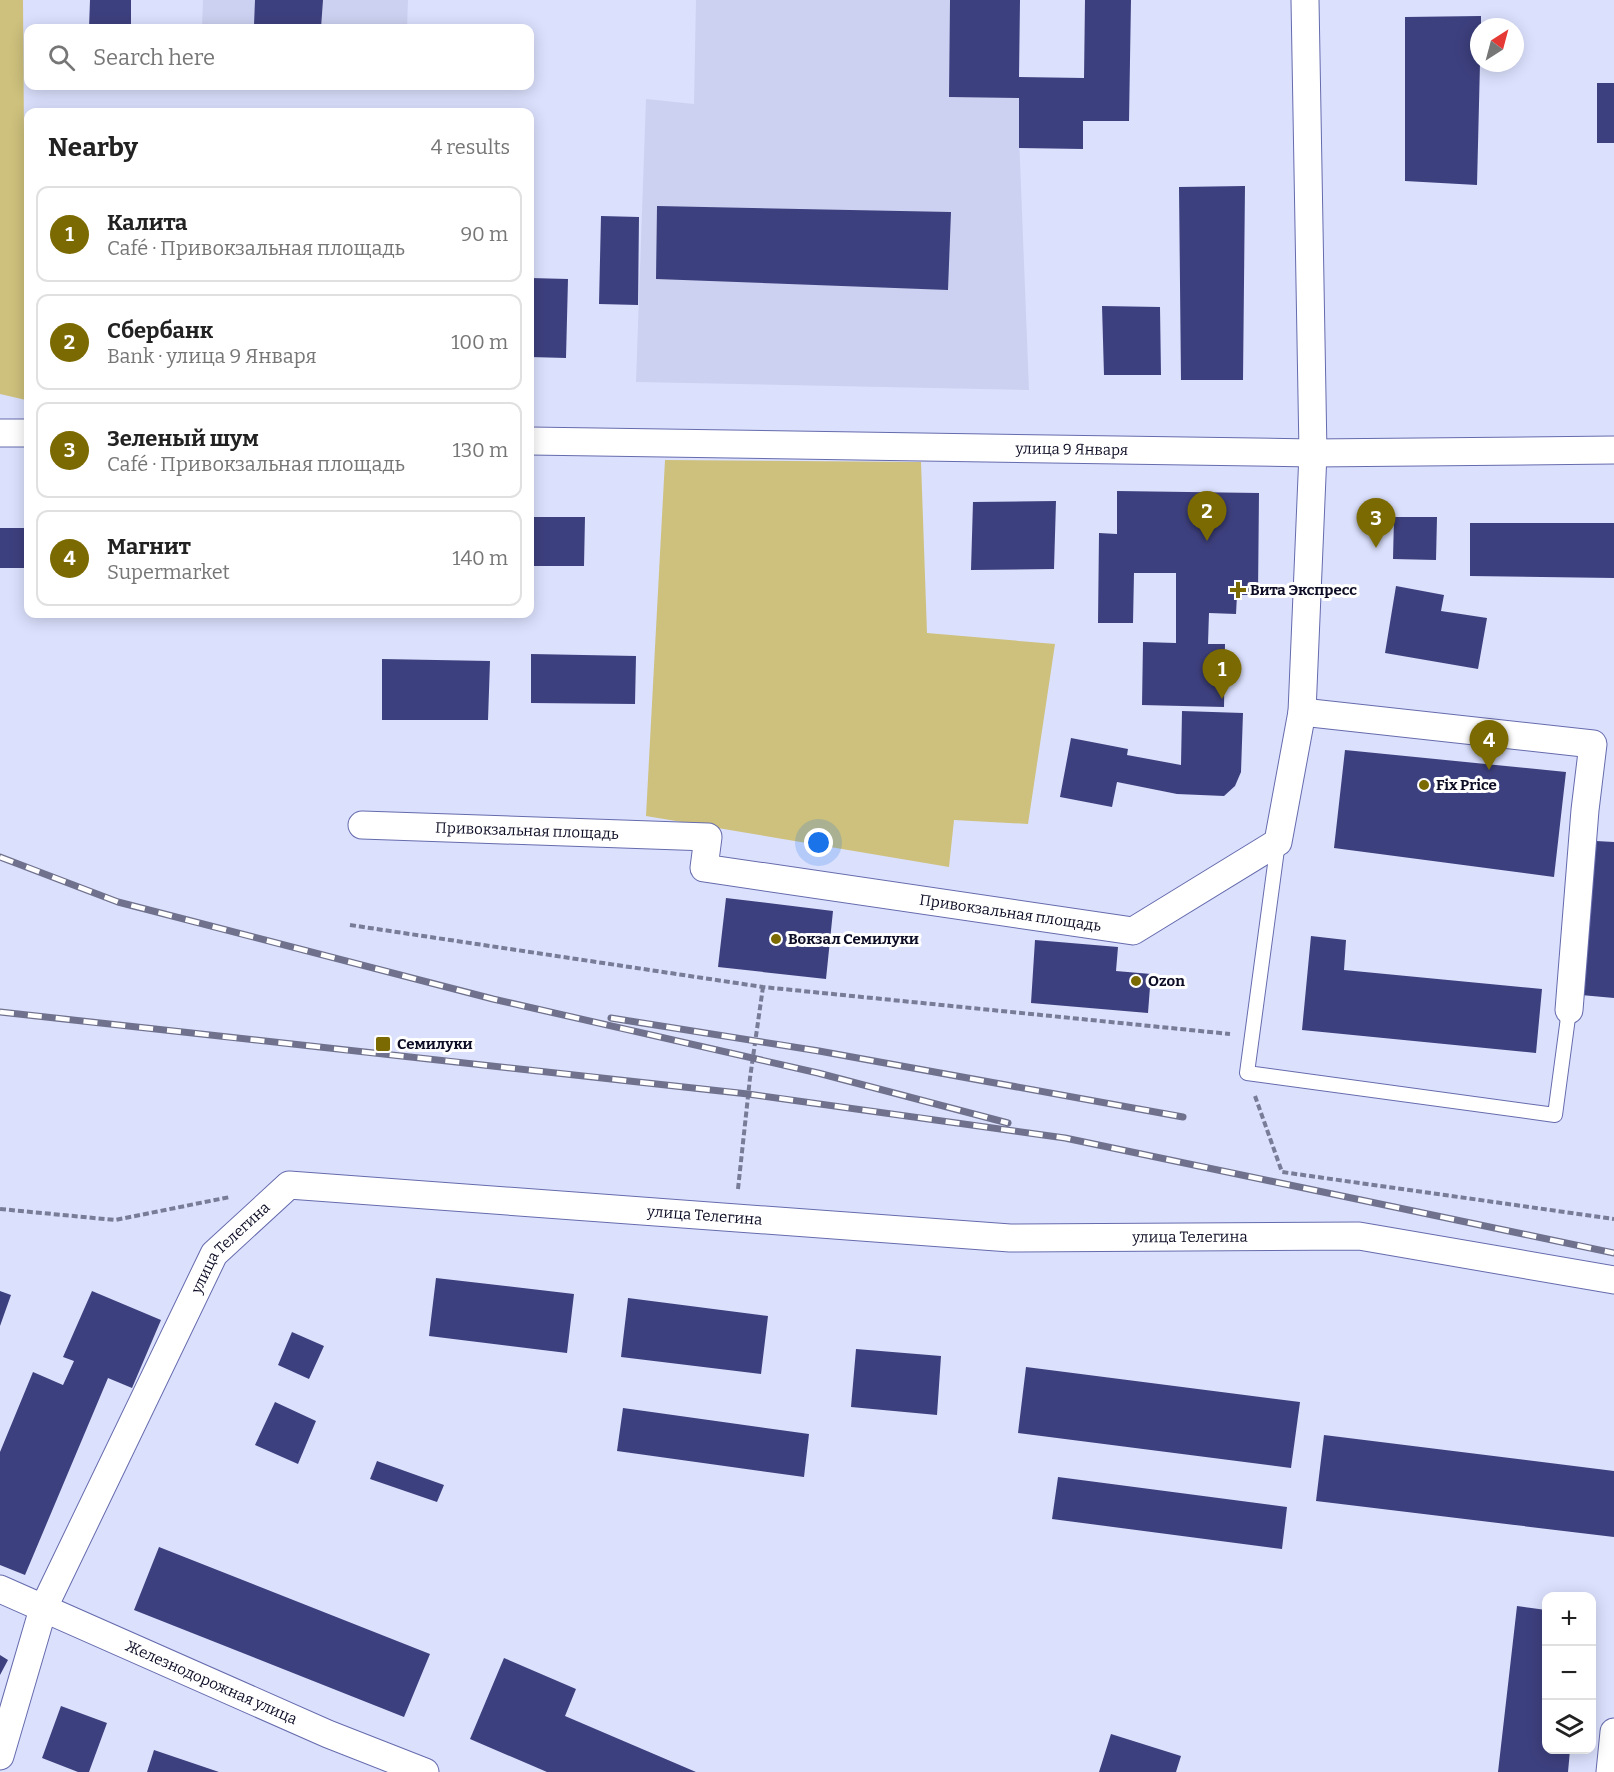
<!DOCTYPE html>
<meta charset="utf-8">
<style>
:root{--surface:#fff;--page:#f2f2f2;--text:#222;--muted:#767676;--line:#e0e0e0;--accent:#7b6a02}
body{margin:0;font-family:Bitter,serif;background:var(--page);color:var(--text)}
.controls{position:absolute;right:18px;bottom:18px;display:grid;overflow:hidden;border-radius:12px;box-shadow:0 3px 15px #0003}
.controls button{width:54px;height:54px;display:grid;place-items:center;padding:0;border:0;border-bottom:2px solid var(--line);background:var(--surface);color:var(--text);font:30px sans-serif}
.compass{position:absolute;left:1470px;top:18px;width:54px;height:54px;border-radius:50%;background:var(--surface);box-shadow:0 3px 15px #0003;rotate:36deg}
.you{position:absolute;left:819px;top:843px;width:21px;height:21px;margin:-15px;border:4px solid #fff;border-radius:50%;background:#1a73e8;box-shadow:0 0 0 9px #1a73e833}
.badge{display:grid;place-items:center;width:39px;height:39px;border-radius:50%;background:var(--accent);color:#fff;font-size:20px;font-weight:700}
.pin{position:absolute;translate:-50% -50px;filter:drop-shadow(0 2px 3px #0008)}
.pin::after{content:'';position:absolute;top:32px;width:21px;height:18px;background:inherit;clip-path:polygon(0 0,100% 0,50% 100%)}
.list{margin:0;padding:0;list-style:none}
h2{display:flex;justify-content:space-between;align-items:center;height:78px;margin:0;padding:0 24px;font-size:26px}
h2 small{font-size:20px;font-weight:400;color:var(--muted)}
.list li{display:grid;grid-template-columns:39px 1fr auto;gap:18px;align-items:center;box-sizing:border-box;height:96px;margin:0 12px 12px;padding:0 12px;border:2px solid var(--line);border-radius:12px}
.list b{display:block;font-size:22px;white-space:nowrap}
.list p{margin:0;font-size:20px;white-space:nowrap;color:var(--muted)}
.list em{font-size:20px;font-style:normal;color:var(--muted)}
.icon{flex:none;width:33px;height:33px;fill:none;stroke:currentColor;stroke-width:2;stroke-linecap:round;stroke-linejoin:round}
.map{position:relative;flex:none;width:1614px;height:1772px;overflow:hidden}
.search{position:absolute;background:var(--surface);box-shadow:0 3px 15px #0003;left:24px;top:24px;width:510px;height:66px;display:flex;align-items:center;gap:15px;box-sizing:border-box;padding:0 21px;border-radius:12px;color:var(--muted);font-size:22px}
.panel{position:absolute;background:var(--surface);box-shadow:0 3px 15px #0003;left:24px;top:108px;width:510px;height:510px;border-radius:12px}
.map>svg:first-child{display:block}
</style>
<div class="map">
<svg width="1614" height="1772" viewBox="0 0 1614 1772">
<rect width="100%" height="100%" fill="#dbe0fd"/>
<path fill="#ccd1f1" d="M203,0h205l-1,28h-205z
M696,0h323v136l10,254 -393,-8 10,-283 48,5z"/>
<path fill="#cec17d" d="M0,0h23l3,400 -26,-6z
M665,460l256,2 6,171 128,11 -27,180 -74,-4 -5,47 -303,-51z"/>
<path fill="#3d407e" d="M90,0h41v28h-42z
M255,0h68l-2,28 -67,-3z
M950,0h70l-1,77 65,1 1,-78h46l-2,121h-46v28l-64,-1v-50l-70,-1z
M1481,16v11h-2l1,36 -3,122 -72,-4v-164z
M1597,83h17v60h-17z
M1245,186l-2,194h-62l-2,-193z
M657,206l294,6 -3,78 -292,-11z
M601,216l38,1 -1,88 -39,-1z
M530,278l38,1 -2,79 -36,-1z
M1102,306l58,1 1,68h-57z
M1117,491l142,2 -1,102h-21l-1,19 -27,-1 -1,31h17l-1,63 -82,-2 1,-63 33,1v-70h-42l-1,50h-35l1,-90 18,1z
M1056,501l-2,68 -83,1 2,-68z
M530,517h55l-1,49h-54z
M1394,517h43l-1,43 -43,-1z
M1470,523h144v55l-144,-2z
M0,528h28v40h-28z
M1396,586l48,9 -3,16 46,7 -9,51 -93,-16z
M531,654l105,2 -1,48 -104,-1z
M382,659l108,2 -2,59h-106z
M1182,711l61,2 -2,59 -6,14 -11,10 -47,-2 -60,-12 -5,25 -52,-10 11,-59 57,11 -1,6 54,10z
M1345,750l221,22 -12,105 -220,-29z
M1596,841l18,1v156l-33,-3z
M726,898l107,13 -7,68 -108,-12z
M1311,936l35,4 -2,30 198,19 -6,64 -234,-23z
M1035,940l83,7 -2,24 35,3 -3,39 -117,-10z
M436,1278l138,16 -7,59 -138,-17z
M0,1291l11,4 -11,31z
M92,1291l69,29 -29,68 -24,-10 -83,197 -25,-10v-113l33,-80 30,13 11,-24 -11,-4z
M628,1298l140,18 -7,58 -140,-17z
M292,1332l32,14 -15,33 -31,-14z
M856,1349l85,7 -4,59 -86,-8z
M1026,1367l274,35 -9,66 -273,-35z
M275,1402l41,19 -18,43 -43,-19z
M623,1408l186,26 -5,43 -187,-26z
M1324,1435l290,36v66l-298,-36z
M377,1461l67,24 -7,17 -67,-23z
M1058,1477l229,30 -5,42 -230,-30z
M159,1547l271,107 -26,63 -270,-107z
M1517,1606l29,4v140h24l-2,22h-70z
M0,1655l8,5 -8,15z
M504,1658l72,31 -11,27 131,56h-149l-77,-33z
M61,1706l46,17 -18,49h-11l-36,-14z
M1111,1734l70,22 -5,16h-77z
M154,1750l65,22h-72z"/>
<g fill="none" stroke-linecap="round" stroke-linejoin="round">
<defs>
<path id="lane" d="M1278,842l-31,231 308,42 14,-105"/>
<g id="street">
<path d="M0,433h28"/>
<path id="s1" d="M530,441l783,12 301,-3"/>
<path d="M1302,712l291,32 -8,66 -16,200"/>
<path id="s2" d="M362,825l346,12 -4,31 429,63 145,-89 24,-130 11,-259 -8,-453"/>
<path id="s3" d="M0,1589l328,145 97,38"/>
<path id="s4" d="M0,1756l43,-147 171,-355 75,-69 721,53 349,-2 255,44"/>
<path d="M1610,1772l4,-40"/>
</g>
</defs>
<use href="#lane" stroke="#656bad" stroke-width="16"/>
<use href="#street" stroke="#656bad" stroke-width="29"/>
<path stroke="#797c97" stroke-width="4" stroke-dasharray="6 3" stroke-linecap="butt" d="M350,925l413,62 467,47
M1255,1096l27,76 332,47
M738,1189l12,-111 13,-91
M0,1209l115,11 115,-23"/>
<use href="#lane" stroke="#fff" stroke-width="14"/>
<use href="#street" stroke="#fff" stroke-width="27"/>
<defs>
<path id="rail" d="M0,857l118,45 375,97 325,74 190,50
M0,1012l748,82 317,44 549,115
M611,1018l208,33 364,66"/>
</defs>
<use href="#rail" stroke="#70728d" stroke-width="7"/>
<use href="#rail" stroke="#fff" stroke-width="4.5" stroke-dasharray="14" stroke-linecap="butt"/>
</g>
<g fill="#7b6a02" stroke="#fff" stroke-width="2">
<path d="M1235 581h6v6h6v6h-6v6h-6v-6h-6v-6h6z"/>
<circle cx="1424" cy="785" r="6"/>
<circle cx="776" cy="939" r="6"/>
<circle cx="1136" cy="981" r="6"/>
<rect x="375" y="1036" width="16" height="16" rx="3"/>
</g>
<g text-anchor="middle" stroke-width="6" stroke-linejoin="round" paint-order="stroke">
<g font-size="15" fill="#0c0c25" stroke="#fff">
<text dy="5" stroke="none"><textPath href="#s1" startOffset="542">улица 9 Января</textPath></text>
<text dy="5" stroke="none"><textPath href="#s2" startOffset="165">Привокзальная площадь</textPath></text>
<text dy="5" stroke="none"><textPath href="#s2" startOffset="687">Привокзальная площадь</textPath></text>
<text dy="5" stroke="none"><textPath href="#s4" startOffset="1066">улица Телегина</textPath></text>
<text dy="5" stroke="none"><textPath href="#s4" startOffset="1552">улица Телегина</textPath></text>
<text dy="5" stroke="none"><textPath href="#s4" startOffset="562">улица Телегина</textPath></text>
<text dy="5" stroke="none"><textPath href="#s3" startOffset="231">Железнодорожная улица</textPath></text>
</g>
<g font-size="15" font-weight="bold" fill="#0c0c25" stroke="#fff" text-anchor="start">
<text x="1250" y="595">Вита Экспресс</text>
<text x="1436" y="790">Fix Price</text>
<text x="788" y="944">Вокзал Семилуки</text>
<text x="1148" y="986">Ozon</text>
<text x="397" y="1049">Семилуки</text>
</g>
</g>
</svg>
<div class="controls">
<button>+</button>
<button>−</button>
<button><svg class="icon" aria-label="layers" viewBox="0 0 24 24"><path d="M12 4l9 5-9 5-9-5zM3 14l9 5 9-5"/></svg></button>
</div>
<svg class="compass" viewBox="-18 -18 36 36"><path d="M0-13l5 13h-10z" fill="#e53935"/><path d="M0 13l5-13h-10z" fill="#767676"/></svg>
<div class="you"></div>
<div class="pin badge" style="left:1222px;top:699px">1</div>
<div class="pin badge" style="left:1207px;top:541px">2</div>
<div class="pin badge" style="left:1376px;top:548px">3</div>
<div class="pin badge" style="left:1489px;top:770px">4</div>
<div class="search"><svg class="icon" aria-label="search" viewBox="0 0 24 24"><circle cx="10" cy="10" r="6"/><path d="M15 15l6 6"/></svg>Search here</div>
<section class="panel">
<h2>Nearby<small>4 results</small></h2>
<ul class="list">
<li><span class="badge">1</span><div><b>Калита</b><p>Café · Привокзальная площадь</p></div><em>90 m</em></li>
<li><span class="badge">2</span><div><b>Сбербанк</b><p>Bank · улица 9 Января</p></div><em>100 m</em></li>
<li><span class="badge">3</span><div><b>Зеленый шум</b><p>Café · Привокзальная площадь</p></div><em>130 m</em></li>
<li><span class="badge">4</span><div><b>Магнит</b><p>Supermarket</p></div><em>140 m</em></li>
</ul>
</section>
</div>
